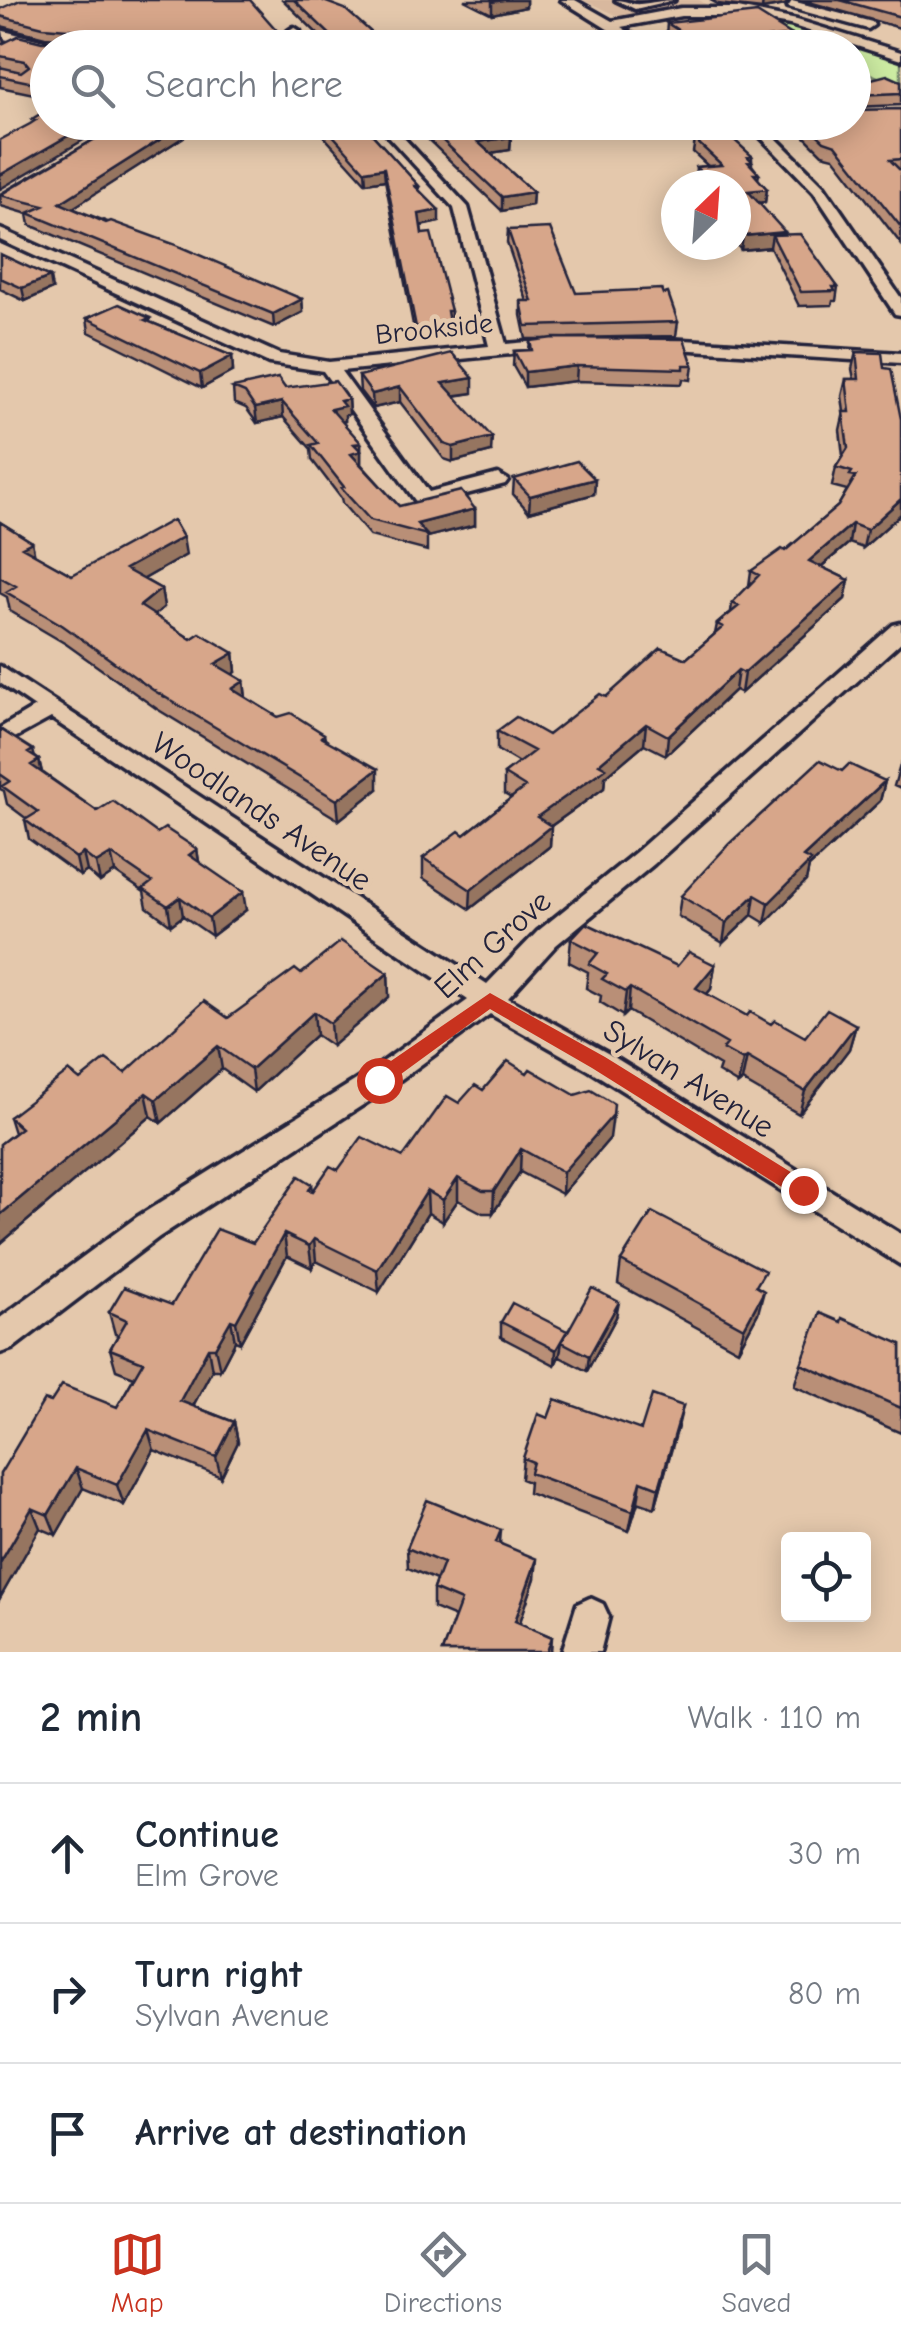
<!DOCTYPE html>
<meta charset="utf-8">
<style>
:root{--surface:#fff;--page:#f2f2f3;--text:#1f2937;--muted:#747a83;--line:#e0e1e3;--accent:#c8321e}
body{margin:0;font-family:"Comic Neue",sans-serif;background:var(--page);color:var(--text)}
.controls{position:absolute;right:30px;bottom:30px;display:grid;overflow:hidden;border-radius:10px;box-shadow:0 5px 25px #0003}
.controls button{width:90px;height:90px;display:grid;place-items:center;padding:0;border:0;border-bottom:2px solid var(--line);background:var(--surface);color:var(--text);font:50px sans-serif}
.compass{position:absolute;left:661px;top:170px;width:90px;height:90px;border-radius:50%;background:var(--surface);box-shadow:0 5px 25px #0003;rotate:25deg}
.stop{position:absolute;width:30px;height:30px;margin:-22px;border:8px solid #c8321e;border-radius:50%;background:#fff}
.stop.end{background:#c8321e;border-color:#fff;box-shadow:0 2px 10px #0008}
.list{margin:0;padding:0;list-style:none}
h2{display:flex;justify-content:space-between;align-items:center;height:130px;margin:0;padding:0 40px;font-size:42px}
h2 small{font-size:32px;font-weight:400;color:var(--muted)}
.list li{display:grid;grid-template-columns:65px 1fr auto;gap:30px;align-items:center;box-sizing:border-box;height:140px;padding:0 40px;border-top:2px solid var(--line)}
.list b{display:block;font-size:38px;white-space:nowrap}
.list p{margin:0;font-size:32px;white-space:nowrap;color:var(--muted)}
.list em{font-size:32px;font-style:normal;color:var(--muted)}
.icon{flex:none;width:55px;height:55px;fill:none;stroke:currentColor;stroke-width:2;stroke-linecap:round;stroke-linejoin:round}
.map{position:relative;flex:none;width:901px;height:1652px;overflow:hidden}
.search{position:absolute;background:var(--surface);box-shadow:0 5px 25px #0003;left:30px;right:30px;top:30px;height:110px;display:flex;align-items:center;gap:25px;box-sizing:border-box;padding:0 35px;border-radius:55px;color:var(--muted);font-size:38px}
.sheet{height:550px;background:var(--surface)}
nav{display:flex;justify-content:space-around;align-items:center;box-sizing:border-box;height:140px;border-top:2px solid var(--line);background:var(--surface);font-size:28px;color:var(--muted)}
nav a{display:grid;justify-items:center;gap:5px}
nav .on{color:var(--accent)}
.map>svg:first-child{display:block}
</style>
<div class="map">
<svg width="901" height="1652" viewBox="0 0 901 1652">
<rect width="100%" height="100%" fill="#e4c8ac"/>
<filter id="ink" filterUnits="userSpaceOnUse"><feTurbulence type="fractalNoise" baseFrequency=".01" numOctaves="2"/><feDisplacementMap in="SourceGraphic" scale="20" xChannelSelector="R" yChannelSelector="G"/><feConvolveMatrix kernelMatrix="1 2 1 2 8 2 1 2 1" color-interpolation-filters="sRGB"/></filter>
<g filter="url(#ink)">
<path fill="#d8b89e" d="M583,0h116l8,5 -86,12z"/>
<path fill="#cceba2" stroke="#77866e" stroke-width="2.5" d="M734,18c58,3 112,23 167,40v29l-47,-20v-19l-48,-1z"/>
<g fill="none" stroke-linecap="round" stroke-linejoin="round">
<defs>
<path id="service" d="M616,0c9,0 16,5 24,4 12,-1 22,-4 34,-4l-39,9z"/>
<path id="minor" d="M561,0h14l37,21 69,-13h57l59,12 104,32v8l-111,-35 -52,-9h-57l-60,11 33,21h-16z
M792,1l80,21 2,3 -6,4 -80,-22z
M294,27l6,4 -4,17h-12l4,-17z
M0,30l48,12 2,3 -6,4 -44,-11z
M375,122h14l79,85 38,137 55,-5 9,5 -9,5 -220,22 88,121 69,-18 10,6 -3,4 -81,21 -7,-2 -94,-132 -54,-8 -269,-123v-11l5,2 274,123 50,8 160,-16 -35,-138z
M746,122h14l64,64 77,112v17l-6,-1 -81,-122z
M651,338l250,15v10l-256,-16 -3,-4z
M901,623v19l-247,222 -98,81 -48,53 101,56 292,180v31l-312,-195 -99,-56 -101,74 -230,149 -147,112 -12,4v-35l137,-101 232,-145 99,-72 -417,-282 -51,28v-18l35,-21 -35,-24v-17l487,318 51,-53 98,-79 257,-227z
M590,1598l13,6 6,13 -9,35h-38l15,-48z"/>
</defs>
<use href="#service" stroke="#22223b" stroke-width="8"/>
<use href="#minor" stroke="#22223b" stroke-width="7"/>
<use href="#service" fill="#e4c8ac" fill-rule="evenodd"/>
<use href="#minor" fill="#e4c8ac" fill-rule="evenodd"/>
</g>
<path fill="#b98f77" stroke="#22223b" stroke-width="2.5" d="M283,0h38l68,48h-57z
M464,0h62v7l-34,7z
M710,0h80l-5,5 -23,4 -44,-5z
M802,0h99v28h-1z
M0,9l280,25 -232,14v49l-48,-10v-56l2,1 2,11 92,-2 -51,-4 -44,-11 -1,3z
M667,23l125,12 -2,11 -7,2h-97l-20,-13z
M901,81v24l-47,2 2,-24z
M901,109v135l-67,-87 -12,-3 -32,-32h64z
M124,122h83l-135,86 230,91 1,13 -29,15 -244,-102 -2,-11 -27,-8 -1,-12z
M307,122h54l58,64v5l20,31 -18,4 1,8 29,77 -2,25 -33,4 -31,-160 -19,3 -47,-52z
M410,122h84l17,15 -1,13 -20,3 43,39 -1,13 -30,6z
M665,122h58l-2,11 -33,6z
M695,140l57,16v9l7,9 -1,5 9,10 -2,13 -6,1 25,32 54,52 -2,14h-3l-1,4 -33,1 -29,-59 -29,3 -5,-6v-59h-37l-4,-5 1,-13 12,-1 -15,-14z
M508,230l68,63 102,29 -2,14 -108,2 125,27 -2,15 -8,-1 -1,5 -106,-3 -51,6 -12,-21 1,-15 15,-1 1,-9 17,-2h-21l-5,-24v-14h6l-20,-58z
M0,254l52,35 -27,12 -25,-12z
M87,318h63v4l82,34 1,15 -31,17 -113,-56z
M856,352l28,16 17,51v95l-38,34 -14,-5 -28,24 28,13 -4,19 -104,94 -6,-3 -69,65 -22,-11 -39,33 -1,11 -53,38 -1,20 -80,63 -47,-31v-20l41,-23 47,-37 -7,-4v-20l15,-11 -22,-13v-19l51,4 58,-38 80,-38 29,-25 2,-10 14,-12 1,-9 17,-17 2,-15 34,-20 53,-45 9,-16 -15,-4 4,-19 7,-11 -3,-26 4,-18 -2,-16 4,-17h8l-2,-10z
M359,376l114,17 -19,3 37,56 -38,10 -9,-3 -44,-57 -27,6 -13,-17z
M233,388h52l63,11 1,15 -4,1v6l-3,1 19,21v21l38,42 76,3v16l-48,12v14l-57,-15 -28,-33 -1,-5 -29,-38 -1,-11 -28,-32 -26,6 -11,-15 -12,-5z
M514,479h81l-1,15 -65,18 -16,-18z
M0,522l32,20 2,12 38,21 114,-20 -42,24 17,10 3,18 -10,8 37,24 43,14 2,19 -4,2 12,7 2,17 32,19 46,17 1,5 53,50 -39,31 -182,-111 -91,-65 -56,-33 -3,-14 -7,-4z
M0,729l39,31 3,12 55,39 100,38 2,13 47,48 -34,26 -29,-20 -12,9 -24,-18 -3,-15 -29,-20 -15,10 -13,-11 -7,5 -51,-37 -4,-19 2,-1 -20,-15 -3,-13 -4,-2z
M901,762v27l-7,-3z
M842,771l43,10 -5,20 -71,66 -3,14 -41,42 -13,-8 -29,28 -45,-27 3,-20z
M571,939l106,27 38,-1 -4,24 -4,5 40,22 58,21 51,-12 -7,24 -50,65 -57,-33 -4,3 -20,-12 2,-6 -92,-55 -5,5 -23,-14 1,-6 -15,-8 2,-16 -19,-10z
M388,973l1,24 -57,49 -16,-11 -62,57 -32,-23 -61,54 -10,-7 -151,128v-100l14,-11 -5,-16 71,-37 45,-7 103,-55 73,-44z
M483,1090l127,48 -48,56 -42,-22 -27,41h-10l-25,-13 -15,22 -15,-9 -49,79 -63,-31 -4,7 -25,-12 -47,87 -5,-2 -15,29h-8l-19,36 41,16 4,20 -17,35 -67,-27 -30,55 -41,-17 -27,47 -16,-7 -40,70v-124l51,-72 66,5 17,-30 -18,-7 -6,-21 8,-14 -3,-1 -6,-22 63,-7 81,-62 59,-59 1,7 25,-21 65,-13 56,-54z
M621,1261l139,28 -2,24 -20,37 -120,-66z
M616,1317l-29,54 -27,-14v-3l-5,11 -54,-28v-15l66,9z
M841,1322l60,22v89l-107,-47 7,-22z
M683,1406l-28,102 -17,-6 -9,29 -101,-38 1,-11 -8,-3 2,-21 25,-40 93,12z
M501,1530l-1,13 35,35 -16,45 33,14 -1,15h-109l13,-35 -22,-9v-19l3,-9 -28,-12 -1,-20z"/>
<path fill="#967461" stroke="#22223b" stroke-width="2.5" d="M504,0h22v7l-34,7v-12z
M763,0h27l-5,5 -23,4z
M792,35l-2,11 -39,2 1,-8z
M92,122h22l-114,67v-14z
M188,122h19l-145,93 -2,-12z
M711,122h12l-2,11 -33,6 1,-13z
M511,137l-1,13 -32,5v-13z
M384,168l1,12 -19,3 -1,-12z
M767,189l-2,13 -19,2 2,-13z
M533,192l-1,13 -30,6v-14z
M439,210v12l-20,4v-12z
M785,232l-2,14 -11,-11 -2,12 -29,3 2,-14z
M50,277l2,12 -27,12 -3,-13z
M302,299l1,13 -29,15 -1,-13z
M449,323v13l-33,4v-13z
M232,356l1,15 -31,17 -2,-15z
M577,366l-1,15 -51,6v-15z
M473,378v15l-30,4v-14z
M400,387v15l-27,6 -1,-14z
M348,399l1,15 -4,1v6l-13,3 -1,-15 9,-8z
M282,402l1,15 -26,6 -2,-15z
M492,437l-1,15 -38,10v-15z
M361,443v23l-10,-12 3,-10z
M595,479l-1,15 -65,18 1,-16z
M901,499v15l-38,34 4,-18z
M475,509v16l-48,12 -10,-13z
M852,524l-3,19 -44,37 4,-19z
M183,537l3,18 -58,33 -3,-19z
M32,542l4,19 -14,-14z
M849,580l-4,19 -104,94 3,-20z
M161,589l3,18 -21,18 -3,-19z
M234,653l2,19 -18,11 -3,-19z
M738,670l-3,20 -69,65 2,-19z
M244,681l2,19 -14,-11z
M646,724l-2,20 -39,33 -1,11 -53,38 -1,20 -80,63 1,-19 66,-73z
M33,750l3,12 3,-2 4,18 -8,5 -7,-30z
M378,769v20l-39,31 -2,-20z
M885,781l-5,20 -71,66 -3,14 -41,42 4,-20 34,-46z
M197,849l3,19 -11,-13z
M83,853l4,18 -7,5 -4,-18z
M111,854l4,18 -15,10 -4,-19z
M243,892l3,18 -34,26 -3,-18z
M755,895l-3,20 -29,28 3,-20z
M180,897l3,19 -12,9 -3,-19z
M715,965l-4,24 -19,22 4,-23z
M388,973l1,24 -57,49 -2,-23z
M630,988l-2,23 -5,5 3,-24z
M314,1012l2,23 -62,57 -3,-23z
M856,1025l-7,24 -50,65 6,-23z
M218,1046l4,23 -61,54 -5,-23z
M747,1057l-5,24 -4,3 5,-24z
M146,1093l5,23 -151,128v-29z
M613,1115l-3,23 -48,56 1,-22z
M521,1149l-1,23 -27,41 1,-22z
M458,1178v22l-15,22v-22z
M427,1191l1,22 -49,79 -2,-22z
M284,1234l3,22 -47,87 -4,-21z
M314,1239l2,22 -4,7 -3,-22z
M764,1291l-6,22 -20,37 6,-22z
M619,1302l-3,15 -29,54 2,-15z
M231,1320l4,21 -15,29 -5,-22z
M567,1331l-5,11 -2,12 -5,11 1,-15z
M208,1348l4,22 -27,51 -5,-20z
M683,1406l-5,21 -23,81 4,-20z
M234,1422l4,20 -17,35 -5,-20z
M148,1430l6,20 -30,55 -7,-20z
M76,1468l7,20 -27,47 -8,-20z
M641,1481l-3,21 -9,29 4,-20z
M32,1508l8,20 -40,70v-35z
M537,1559l-2,19 -21,62 1,-19z"/>
<path fill="#d7a68a" stroke="#22223b" stroke-width="2.5" d="M20,0h230l30,34v6l6,1 6,7h-244v38l-48,-10v-9l21,5 8,-6 -4,-5 -25,-5v-11l18,-9 24,6 87,-1 3,-4 -3,-3 -86,-7 -43,-11v-7z
M294,0h27l24,9 44,39h-45z
M840,0h61v17z
M757,13l35,22 -40,5 12,8h-58l-39,-25z
M617,43l7,5h-28z
M887,75l14,6v12l-45,2 -2,14v-27l2,1z
M48,109v13h44l-92,53v-35l30,-16 6,-4 -4,-1z
M901,109v50l-11,1 11,11v56l-65,-82 -12,-4 -20,-19h50v-12z
M124,122h64l-128,81 46,20 5,-2 65,24 126,54 -29,15 -245,-101 16,-7 -44,-11z
M321,122h40l58,64h-4l24,24 -20,4 3,20 9,-1 20,78h-4l2,12 -33,4 -32,-159 -19,3z
M423,122h71l17,15 -33,5 55,50 -31,5z
M684,122h27l-22,4z
M730,136l22,20 -4,1 4,4 -4,1 11,12h-5l13,15 -19,2 37,41 -42,4 -7,-8v-43h-29l-1,-2h4l-14,-16 26,-2 -27,-25z
M550,228l26,65 85,-4 2,5 5,-1 10,29 -152,4 -5,-25h11l-24,-71z
M800,234l38,53h-5l2,4 -34,1 -29,-57z
M0,254l50,23 -28,11 -22,-10z
M119,304l31,14 -5,2 87,36 -32,17 -113,-55z
M553,338l131,1 9,26h-9v4l-107,-3 -52,6 -11,-21 18,-1 -2,-9z
M856,352l26,1 2,15 7,1 10,50v80l-34,31 -15,-6 -43,37 40,19 -105,93 -6,-3 -70,66 -22,-12 -47,40 7,4 -69,49 14,9 -80,64 -48,-32 36,-27 5,4 61,-48 -21,-13 30,-23 -37,-20 19,-14 32,18 52,-41 6,3 55,-49 25,11 37,-32 -6,-3 22,-18 -7,-3 27,-28 -8,-4 31,-22 3,2 53,-45 18,-30 -6,-1 2,-3 -16,-5 12,-19 -5,-36h7l-4,-33h13z
M452,353l21,25 -30,5 49,54 -39,10 -9,-3 -44,-57 -28,7 -13,-18z
M278,378l7,10 50,-7 13,18 -8,2 4,5 -13,3 30,34 -7,1 7,7 -10,3 48,52 62,-15 14,18 -58,15 10,11 -57,-15 -29,-32 3,-1 -33,-42 7,-2 -36,-41 -27,6 -10,-15 -12,-5z
M577,461l18,18 -65,17 -16,-17z
M173,520l10,17 -58,32 36,20 -21,17 51,33 9,-6 34,20 -19,11 29,17 -12,8 46,28 13,-4 33,21 -3,3 57,32 -41,31 -184,-110 -91,-65 -56,-33 10,-6 -16,-9v-55l32,20 -10,5 50,28z
M0,729l33,21 -5,3 11,7 -8,5 66,46 16,-10 44,32 8,-5 32,21 -8,6 54,37 -34,26 -29,-21 -12,9 -25,-17 9,-7 -41,-28 -15,9 -13,-10 -7,5 -51,-38 13,-8 -36,-26 8,-5 -10,-7z
M820,760l22,11 7,-7 36,17 -82,76 8,4 -42,42 -14,-8 -29,28 -45,-27 48,-52z
M586,923l91,43 12,-14 26,13 -19,23 51,28 3,-4 21,12 4,-4 30,17 22,-28 29,16 -51,66 -58,-34 -4,3 -20,-11 4,-5 -97,-56 -4,4 -24,-13 5,-5 -18,-10 9,-11 -27,-14z
M341,941l47,32 -58,50 -16,-11 -63,57 -33,-23 -62,54 -10,-7 -146,122v-71l21,-16 -12,-11 60,-46 11,9 26,-21 19,14 79,-72 24,17 67,-49 6,5z
M508,1061l19,12 3,-4 45,26 16,-5 23,14 -1,11 -50,57 -42,-23 -27,42h-11l-25,-13 -15,22 -16,-9 -50,79 -63,-31 -5,7 -25,-12 -48,88 -5,-2 -16,28h-7l-28,53 54,21 -18,35 -68,-27 -31,55 -41,-17 -28,47 -16,-7 -32,55v-89l44,-74 7,2 11,-17 55,22 26,-45 -33,-13 17,-29 -18,-8 15,-25 48,18 45,-76 36,14 46,-67 13,8 -3,6 4,1 17,-25 8,4 24,-33 41,20 44,-61 12,7 16,-18 8,5z
M652,1212l113,59 -9,15 8,5 -20,37 -123,-67z
M592,1288l27,14 -30,54 -27,-14z
M512,1303l55,28 -11,19 -55,-28z
M820,1313l21,9 1,-4 59,26v64l-100,-44z
M652,1395l31,11 -24,82 -18,-7 -8,30 -103,-38 3,-11 -10,-4 15,-44 10,4 7,-19 86,31z
M427,1500l74,30 -5,12 41,17 -22,62 37,16 -5,15h-105l19,-51 -28,-12 10,-26 -36,-15z"/>
</g>
<path fill="#c8321e" d="M490,993l115,64 205,127v12h-14l-204,-128 -102,-59 -104,76h-14v-11z"/>
<g text-anchor="middle" stroke-width="9" stroke-linejoin="round" paint-order="stroke">
<g font-size="28" fill="#22223b" stroke="#e4c8ac">
<text transform="translate(434 328) rotate(-6)" y="10">Brookside</text>
</g>
<g font-size="32" fill="#22223b" stroke="#e4c8ac">
<text transform="translate(262 811) rotate(34)" y="11">Woodlands Avenue</text>
<text transform="translate(492 944) rotate(-42)" y="11">Elm Grove</text>
<text transform="translate(689 1078) rotate(32)" y="11">Sylvan Avenue</text>
</g>
</g>
</svg>
<div class="controls">
<button><svg class="icon" aria-label="locate" viewBox="0 0 24 24"><circle cx="12" cy="12" r="6"/><path d="M12 2v4M12 18v4M2 12h4M18 12h4"/></svg></button>
</div>
<svg class="compass" viewBox="-18 -18 36 36"><path d="M0-13l5 13h-10z" fill="#e53935"/><path d="M0 13l5-13h-10z" fill="#747a83"/></svg>
<div class="stop" style="left:379px;top:1080px"></div>
<div class="stop end" style="left:803px;top:1190px"></div>
<div class="search"><svg class="icon" aria-label="search" viewBox="0 0 24 24"><circle cx="10" cy="10" r="6"/><path d="M15 15l6 6"/></svg>Search here</div>
</div>
<section class="sheet">
<h2>2 min<small>Walk · 110 m</small></h2>
<ul class="list">
<li><svg class="icon" aria-label="ahead" viewBox="0 0 24 24"><path d="M12 20V5M6 11l6-6 6 6"/></svg><div><b>Continue</b><p>Elm Grove</p></div><em>30 m</em></li>
<li><svg class="icon" aria-label="right" viewBox="0 0 24 24"><path d="M7 20v-9h11M14 6l5 5-5 5"/></svg><div><b>Turn right</b><p>Sylvan Avenue</p></div><em>80 m</em></li>
<li><svg class="icon" aria-label="arrive" viewBox="0 0 24 24"><path d="M6 21V4h12l-3 4 3 4H6"/></svg><div><b>Arrive at destination</b></div></li>
</ul>
</section>
<nav>
<a class="on"><svg class="icon" aria-label="map" viewBox="0 0 24 24"><path d="M3 6l6-2 6 2 6-2v14l-6 2-6-2-6 2zM9 4v14M15 6v14"/></svg>Map</a>
<a><svg class="icon" aria-label="directions" viewBox="0 0 24 24"><path d="M12 3l9 9-9 9-9-9zM9 14v-3h6M13 9l2 2-2 2"/></svg>Directions</a>
<a><svg class="icon" aria-label="saved" viewBox="0 0 24 24"><path d="M7 4h10v16l-5-4-5 4z"/></svg>Saved</a>
</nav>
